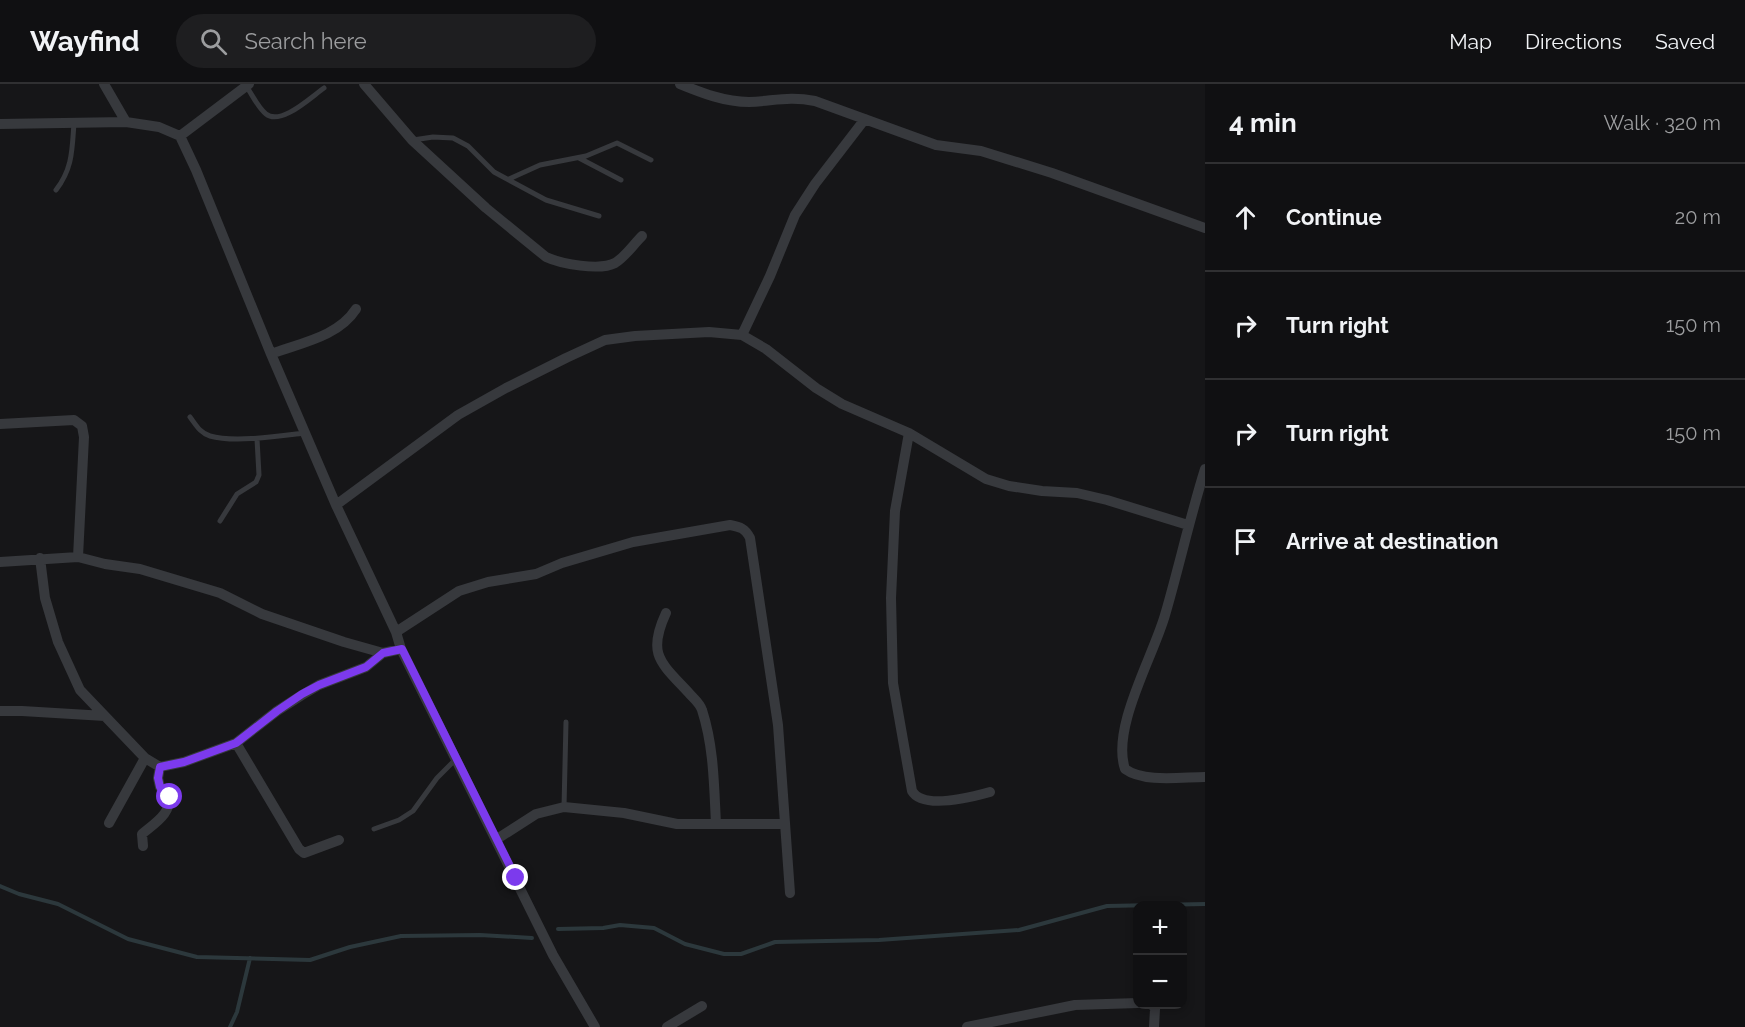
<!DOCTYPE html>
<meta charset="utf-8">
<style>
:root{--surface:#101012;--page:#1e1e20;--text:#f1f3f6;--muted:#9c9d9f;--line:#303032}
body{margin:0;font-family:Raleway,sans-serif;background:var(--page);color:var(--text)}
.controls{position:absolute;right:18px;bottom:18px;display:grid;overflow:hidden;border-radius:12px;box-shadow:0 3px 9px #0003}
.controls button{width:54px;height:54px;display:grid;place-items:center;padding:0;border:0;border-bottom:2px solid var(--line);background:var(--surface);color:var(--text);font:30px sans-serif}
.stop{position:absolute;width:18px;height:18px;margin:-14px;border:4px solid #7c3aed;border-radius:50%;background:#fff}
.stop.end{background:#7c3aed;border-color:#fff;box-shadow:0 2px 6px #0008}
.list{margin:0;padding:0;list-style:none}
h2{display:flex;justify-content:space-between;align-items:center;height:78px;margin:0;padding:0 24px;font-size:26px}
h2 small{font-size:20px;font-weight:400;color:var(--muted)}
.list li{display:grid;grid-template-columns:39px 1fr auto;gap:18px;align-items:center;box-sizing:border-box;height:108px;padding:0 24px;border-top:2px solid var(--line)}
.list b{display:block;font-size:22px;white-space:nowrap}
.list em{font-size:20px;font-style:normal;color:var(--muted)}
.icon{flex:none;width:33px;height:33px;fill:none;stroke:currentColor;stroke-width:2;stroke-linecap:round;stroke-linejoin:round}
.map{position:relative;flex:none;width:1205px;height:943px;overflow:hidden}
header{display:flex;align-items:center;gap:36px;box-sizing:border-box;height:84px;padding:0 30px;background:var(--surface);border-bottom:2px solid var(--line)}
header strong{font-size:28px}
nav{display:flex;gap:33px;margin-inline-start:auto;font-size:21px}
.search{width:420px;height:54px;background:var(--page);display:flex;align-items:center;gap:15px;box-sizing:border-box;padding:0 21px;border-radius:33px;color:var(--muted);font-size:22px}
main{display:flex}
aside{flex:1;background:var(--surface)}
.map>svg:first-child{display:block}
</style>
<header>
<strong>Wayfind</strong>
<div class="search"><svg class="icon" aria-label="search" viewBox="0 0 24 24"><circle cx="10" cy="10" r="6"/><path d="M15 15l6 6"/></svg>Search here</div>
<nav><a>Map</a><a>Directions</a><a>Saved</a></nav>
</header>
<main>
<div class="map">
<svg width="1205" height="943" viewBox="0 0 1205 943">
<rect width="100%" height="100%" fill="#161618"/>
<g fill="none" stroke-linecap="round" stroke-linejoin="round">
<path stroke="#2c383c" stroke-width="4" d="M0,802l19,8 39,10 70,35 69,18 113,3 40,-13 51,-11 79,-1 52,3
M558,845l45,-1 17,-3 34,3 31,16 39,10h17l34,-12 104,-2 140,-10 88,-24 98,-2
M230,943l7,-15 13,-54"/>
<path stroke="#37393d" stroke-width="5" d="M246,2c6,8 12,22 20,28 15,12 45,-17 58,-26
M413,56l20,-3 20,1 15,8 26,26 52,28 53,16
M579,74l42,22
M509,95l31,-14 46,-9 31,-13 34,17
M56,106c17,-22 16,-41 18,-67
M190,333c6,8 10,16 20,19 24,7 70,0 95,-3
M220,437l17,-27 19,-12 3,-7 -2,-36
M564,723l2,-85
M374,745l25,-9 14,-9 24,-33 19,-19"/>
<path stroke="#37393d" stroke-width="10" d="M104,0l22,38
M364,0l48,56 74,68 60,49c15,7 54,14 69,6 10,-6 18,-18 27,-27
M680,0c22,9 45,18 69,18 25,-1 40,-6 66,-1l121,44 45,6 71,22 153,55
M0,40l126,-2 33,5 21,9 16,34 75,184 65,151 60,127 5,17 152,306 42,72
M180,52l69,-52
M742,251l28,-59 25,-61 20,-31 50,-65
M271,270c29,-11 67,-17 85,-45
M0,340l74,-4 8,6 2,11 -6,120
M909,349l-14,78 -4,87 2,85 19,108c11,19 60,6 78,1
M1205,385c-15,48 -26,98 -40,146 -12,42 -54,113 -40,154 19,14 57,8 80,8
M336,421l122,-90 48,-27 60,-30 39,-18 30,-4 74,-4 33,3 24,14 50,39 26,16 67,29 77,46 23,7 33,5 35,2 30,7 81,25
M40,474l5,40 13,44 22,48 65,68 15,9 24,-5 52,-19 41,-32 25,-16 17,-10 47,-18 17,-14
M0,478l78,-5 27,7 35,5 80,24 42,21 82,28 39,11 18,-4
M666,529c-19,41 -6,49 22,79 5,6 12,11 14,18 12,37 12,76 14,114
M396,548l63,-41 29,-9 48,-8 26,-11 71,-21 97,-17c10,2 15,3 20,13l28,187 12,168
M0,627h22l83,5
M236,659l63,106 5,4 35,-13
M109,739l36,-65
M497,755l39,-25 28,-7 60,6 53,11h108
M143,762l-1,-12c13,-11 32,-22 26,-41l-8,-6 -2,-9 2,-11
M1152,920l3,5 -1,18
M667,943l35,-21
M967,943l108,-22 63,-2"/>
</g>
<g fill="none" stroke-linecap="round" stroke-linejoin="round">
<path stroke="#7c3aed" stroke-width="8" d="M170,713l-2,-4 -8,-6 -2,-9 2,-11 24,-5 52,-19 41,-32 25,-17 17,-9 47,-18 17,-14 19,-4 114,229"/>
</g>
</svg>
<div class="controls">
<button>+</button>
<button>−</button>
</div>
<div class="stop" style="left:170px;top:713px"></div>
<div class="stop end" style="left:516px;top:794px"></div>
</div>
<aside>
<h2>4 min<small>Walk · 320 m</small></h2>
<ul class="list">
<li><svg class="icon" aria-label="ahead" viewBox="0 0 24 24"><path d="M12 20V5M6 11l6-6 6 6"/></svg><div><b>Continue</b></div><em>20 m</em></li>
<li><svg class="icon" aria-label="right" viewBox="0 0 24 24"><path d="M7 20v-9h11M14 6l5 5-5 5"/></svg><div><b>Turn right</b></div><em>150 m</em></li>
<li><svg class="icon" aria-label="right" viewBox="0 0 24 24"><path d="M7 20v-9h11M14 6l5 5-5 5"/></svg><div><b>Turn right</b></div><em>150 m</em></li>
<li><svg class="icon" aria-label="arrive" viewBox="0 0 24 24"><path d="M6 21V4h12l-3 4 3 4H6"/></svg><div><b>Arrive at destination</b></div></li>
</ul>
</aside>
</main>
